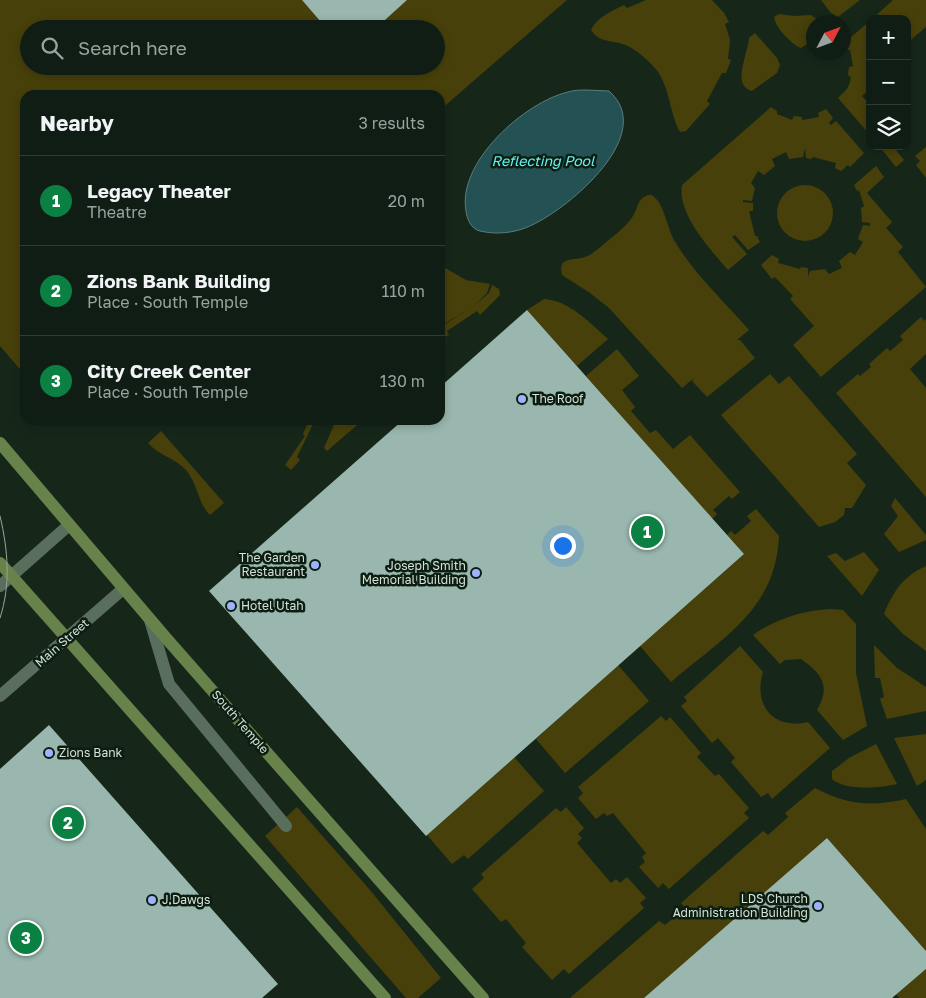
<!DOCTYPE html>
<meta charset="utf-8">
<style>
:root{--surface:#101d14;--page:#19261d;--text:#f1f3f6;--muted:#9ca2a0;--line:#303b34;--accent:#0b8043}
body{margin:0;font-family:"Golos Text",sans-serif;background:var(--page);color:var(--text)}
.controls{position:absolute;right:15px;top:15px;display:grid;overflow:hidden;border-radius:10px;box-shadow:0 2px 8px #0003}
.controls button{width:45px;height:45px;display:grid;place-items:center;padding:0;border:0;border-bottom:1px solid var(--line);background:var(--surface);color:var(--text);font:25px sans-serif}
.compass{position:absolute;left:806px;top:15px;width:45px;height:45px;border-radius:50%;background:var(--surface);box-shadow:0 2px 8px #0003;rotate:49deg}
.you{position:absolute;left:562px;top:545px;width:18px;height:18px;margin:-12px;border:4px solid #fff;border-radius:50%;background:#1a73e8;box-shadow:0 0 0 8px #1a73e833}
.badge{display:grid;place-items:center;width:32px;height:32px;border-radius:50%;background:var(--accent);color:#fff;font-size:16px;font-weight:700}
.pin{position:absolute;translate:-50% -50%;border:2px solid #fff;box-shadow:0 1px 5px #0006}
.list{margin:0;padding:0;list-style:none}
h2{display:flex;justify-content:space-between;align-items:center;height:65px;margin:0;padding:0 20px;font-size:21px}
h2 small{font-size:16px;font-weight:400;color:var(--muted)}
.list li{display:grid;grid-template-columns:32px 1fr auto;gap:15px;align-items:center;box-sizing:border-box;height:90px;padding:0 20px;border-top:1px solid var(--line)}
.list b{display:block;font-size:19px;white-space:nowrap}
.list p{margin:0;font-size:16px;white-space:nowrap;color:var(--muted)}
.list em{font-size:16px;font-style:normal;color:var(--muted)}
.icon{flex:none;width:28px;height:28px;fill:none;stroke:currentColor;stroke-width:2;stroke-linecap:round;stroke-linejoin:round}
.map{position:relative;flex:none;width:926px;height:998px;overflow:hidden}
.search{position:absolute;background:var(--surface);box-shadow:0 2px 8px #0003;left:20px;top:20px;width:425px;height:55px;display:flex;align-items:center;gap:12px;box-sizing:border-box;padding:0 18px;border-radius:28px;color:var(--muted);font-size:19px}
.panel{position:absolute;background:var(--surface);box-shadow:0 2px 8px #0003;left:20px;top:90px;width:425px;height:335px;border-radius:15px}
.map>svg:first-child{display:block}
</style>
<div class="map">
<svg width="926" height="998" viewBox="0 0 926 998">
<rect width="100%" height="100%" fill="#16271a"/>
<path fill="#47400a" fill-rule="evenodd" d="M0,0h567l-127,110v-15h-415v280l-25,-29zM29,29h407v37h-407z
M646,0h66l12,13 5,9 -4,2 5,16 -2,19 3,1 -5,13h-4l-15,28 3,3 -24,27 -6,1c-11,-20 -10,-48 -26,-65 -8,-9 -18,-17 -28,-22 -13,-5 -27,-2 -35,-15 6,-13 21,-19 33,-25l3,3z
M821,0h39l-22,17 -7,-4z
M893,0h33v27l-19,16v-24h-35z
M779,14l15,2 17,-1 10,7h-7l-1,18 -12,8c-10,-4 -26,-21 -27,-31z
M870,21v68l-8,7 8,9v30l-32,-37c8,-8 11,-9 13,-21l-3,-2 1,-8 4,-1 -3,-16h-4l-2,-7z
M755,33l22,25 3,7 -3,8 -25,18c-21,-5 -4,-37 -3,-53z
M771,107l6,4v3l15,6 2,-4 8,1v3l17,-3 -1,-4 8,-4 7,9 -4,5 2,2 5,-4 28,32 -14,14 -2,-2 -7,6 -6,-3 1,-5 -23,-6 -2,2 -5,-1 -1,-10 -2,9 -14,2 -3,-7 -14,7 3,7 -11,9 -6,-4 -7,12 4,5 -3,13 -9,-1v2l10,1v8h-4l6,25h2l3,6 -12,8 -13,-15 -3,2 15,17 -19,16c-17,-20 -51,-56 -46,-85z
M879,146h20l-3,4 8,10 -8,7z
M926,147v31l-10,-13 4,-4 -5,-5z
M876,166l8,11 -17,16 25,29 -6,6 17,19 -5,5 28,35 -105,90 -28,-32 21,-19 -24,-27 3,-3 -18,-19 -3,2 -11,-14 11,-10 7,4 -1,4 22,6 1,-2 7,1v9l2,-6 15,-2 4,5 13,-6 -3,-7 11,-9 5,3 8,-13 -5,-3 5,-14 7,1v-3l-8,-1 -1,-14 3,-2 -5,-16 -2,1 -3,-6z
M777 213a28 28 0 1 1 56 0a28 28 0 1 1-56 0Z
M648,195h4c12,8 15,32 22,45 19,33 50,61 75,90l-12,10h3l15,18 -48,39 -15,-16 2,-3 -12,10 -73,-80 -19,-15 -28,-18c-5,-19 12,-14 23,-18 4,-1 9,-5 13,-8 11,-10 27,-20 35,-33 5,-8 4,-17 15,-21z
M440,265l26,15 24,4 -3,9 -12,12 14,-12 3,-8 7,4 1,6 -20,20 -3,-4 -30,20 2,4 -9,4v-12l29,-18 -29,17z
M544,299c25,1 47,25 64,40l-31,27 -50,-56z
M921,317l3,4 2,-2v35l-16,15 16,19v109l-90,-104 22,-19 2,2 11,-9 -2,-3 18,-16 3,3 13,-11 -3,-4z
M617,349l22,27 -17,14 13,17 -4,4 19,22 6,-3 17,19 17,-14 50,57 -8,7 -3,-3 -16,14 4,4 -5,5 -126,-143z
M770,374l9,10 10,-8 68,78 -10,9 19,22 -14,23h-7l-1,7 -9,7 -16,5 -98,-112z
M309,420h6l-18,37 3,3 -9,10 -6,-5 20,-29 -2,-2z
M336,420h27l-36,31 -3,-3z
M161,431l63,72 -14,12c-12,-11 -12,-31 -24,-45 -11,-12 -28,-15 -38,-27z
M895,498l31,37v5l-27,12 -15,-18 14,-18 -7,-10z
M756,509l23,27c-3,74 -57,102 -108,146l-31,-36 104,-92 -17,-19 4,-4 4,4 16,-14 -4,-5z
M864,552l15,18 -17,26 -35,-40 9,-3 9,8z
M926,566v85l-23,-17 -19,-20c9,-22 19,-38 42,-48z
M831,609l12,1 13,14v49l11,53 -24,14 -26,-30c14,-24 5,-36 -16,-51l-16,1 -5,4 -27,-29c25,-17 48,-24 78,-26z
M874,645l23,23 29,19v24l-39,8 -7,-20 4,-2 -4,-19h-5z
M740,646l23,26c-10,33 10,58 45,50l22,26 -58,51 -4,-6 -7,4 -30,-35 4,-4 -17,-20 -6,5 -31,-37 6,-5 -3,-4z
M618,665l31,36 -84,72 -29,-34z
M661,716l5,5 4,-4 31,36 -4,4 18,19 4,-2 30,34 -5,5 5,5 -80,71 -6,-6 -5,5 -19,-21 6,-5 -3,-5 4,-4 -33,-40 -6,3 -3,-3 -8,6 -18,-21 5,-5 -5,-6z
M926,734v46l-9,6 -23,-48z
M876,744l21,40c-16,4 -52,7 -65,-5v-8l17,-13z
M514,757l30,34 -76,68 -4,-4 -12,9 -25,-29z
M815,788c33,17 55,19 91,11l20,30v122l-99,-113 -179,160h-78l89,-77 6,4 20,-17 -4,-5 82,-72 5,4 20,-18 -3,-4z
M297,807l73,83 71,88 -23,20h-12l-141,-162z
M566,807l18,21 -6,6 4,4 -5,5 34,40 5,-4 4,4 7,-6 19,21 -6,5 4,5 -75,66 -5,-5 -12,11 -30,-33 4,-4 -20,-24 -5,3 -29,-33 12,-11 -3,-4 75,-66 5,4z
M926,969v29h-27l-3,-4z"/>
<path fill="#245254" stroke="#597d7b" d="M587,90l22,1c49,43 -40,117 -77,134 -16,8 -35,10 -52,6 -9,-2 -13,-12 -14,-20 -9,-49 59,-109 102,-119 6,-2 13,-2 19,-2z"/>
<path fill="#99b7ae" d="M302,0h105l-32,29h-48z
M527,310l217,244 -318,282 -217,-245 194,-171h37v-33z
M49,725l229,259 -16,14h-262v-229z
M827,838l99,113v18l-34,29h-248z"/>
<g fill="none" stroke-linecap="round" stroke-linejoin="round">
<path stroke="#5a6e5e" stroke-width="12" d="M150,620l19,64 117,142"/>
<path stroke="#5a6e5e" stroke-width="12" d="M0,586l69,-61
M0,696l123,-107"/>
<path stroke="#67824b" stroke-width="12" d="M0,443l166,195 317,360
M0,563l385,435"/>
<path stroke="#99a69c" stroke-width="1" d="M0,516c8,34 11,68 0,102"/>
</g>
<g fill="#9eb3fd" stroke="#0c1e11" stroke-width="2">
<circle cx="522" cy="399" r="5"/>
<circle cx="315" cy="565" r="5"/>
<circle cx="476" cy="573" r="5"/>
<circle cx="231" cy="606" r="5"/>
<circle cx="49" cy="753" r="5"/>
<circle cx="152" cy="900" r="5"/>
<circle cx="818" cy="906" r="5"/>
</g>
<g text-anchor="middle" stroke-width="5" stroke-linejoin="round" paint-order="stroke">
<g font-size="12" fill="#d5e0d7" stroke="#0c1e11" text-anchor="start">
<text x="532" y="403">The Roof</text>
<text x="305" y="562" text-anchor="end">The Garden<tspan x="305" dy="14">Restaurant</tspan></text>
<text x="466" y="570" text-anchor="end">Joseph Smith<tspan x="466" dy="14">Memorial Building</tspan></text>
<text x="241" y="610">Hotel Utah</text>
<text x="59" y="757">Zions Bank</text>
<text x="808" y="903" text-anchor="end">LDS Church<tspan x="808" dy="14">Administration Building</tspan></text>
<text x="162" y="904">J.Dawgs</text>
</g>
<g font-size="12" fill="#d5e0d7" stroke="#0c1e11">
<text transform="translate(62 643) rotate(-41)" y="4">Main Street</text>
<text transform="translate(240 722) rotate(49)" y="4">South Temple</text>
</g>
<g font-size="14" font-style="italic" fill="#61f2f8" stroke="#0c1e11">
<text x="543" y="166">Reflecting Pool</text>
</g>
</g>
</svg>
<div class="controls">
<button>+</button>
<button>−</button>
<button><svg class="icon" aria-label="layers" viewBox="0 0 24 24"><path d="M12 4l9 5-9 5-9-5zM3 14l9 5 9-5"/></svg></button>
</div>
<svg class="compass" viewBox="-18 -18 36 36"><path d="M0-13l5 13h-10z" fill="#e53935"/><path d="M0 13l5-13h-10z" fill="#9ca2a0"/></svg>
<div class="you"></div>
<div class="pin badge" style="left:647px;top:532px">1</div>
<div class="pin badge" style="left:68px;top:823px">2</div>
<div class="pin badge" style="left:26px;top:938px">3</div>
<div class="search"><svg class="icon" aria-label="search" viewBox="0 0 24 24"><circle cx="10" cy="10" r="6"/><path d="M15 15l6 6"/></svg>Search here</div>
<section class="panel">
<h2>Nearby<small>3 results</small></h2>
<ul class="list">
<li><span class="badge">1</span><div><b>Legacy Theater</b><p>Theatre</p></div><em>20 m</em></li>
<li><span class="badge">2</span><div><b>Zions Bank Building</b><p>Place · South Temple</p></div><em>110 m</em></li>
<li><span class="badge">3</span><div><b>City Creek Center</b><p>Place · South Temple</p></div><em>130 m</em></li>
</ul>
</section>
</div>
